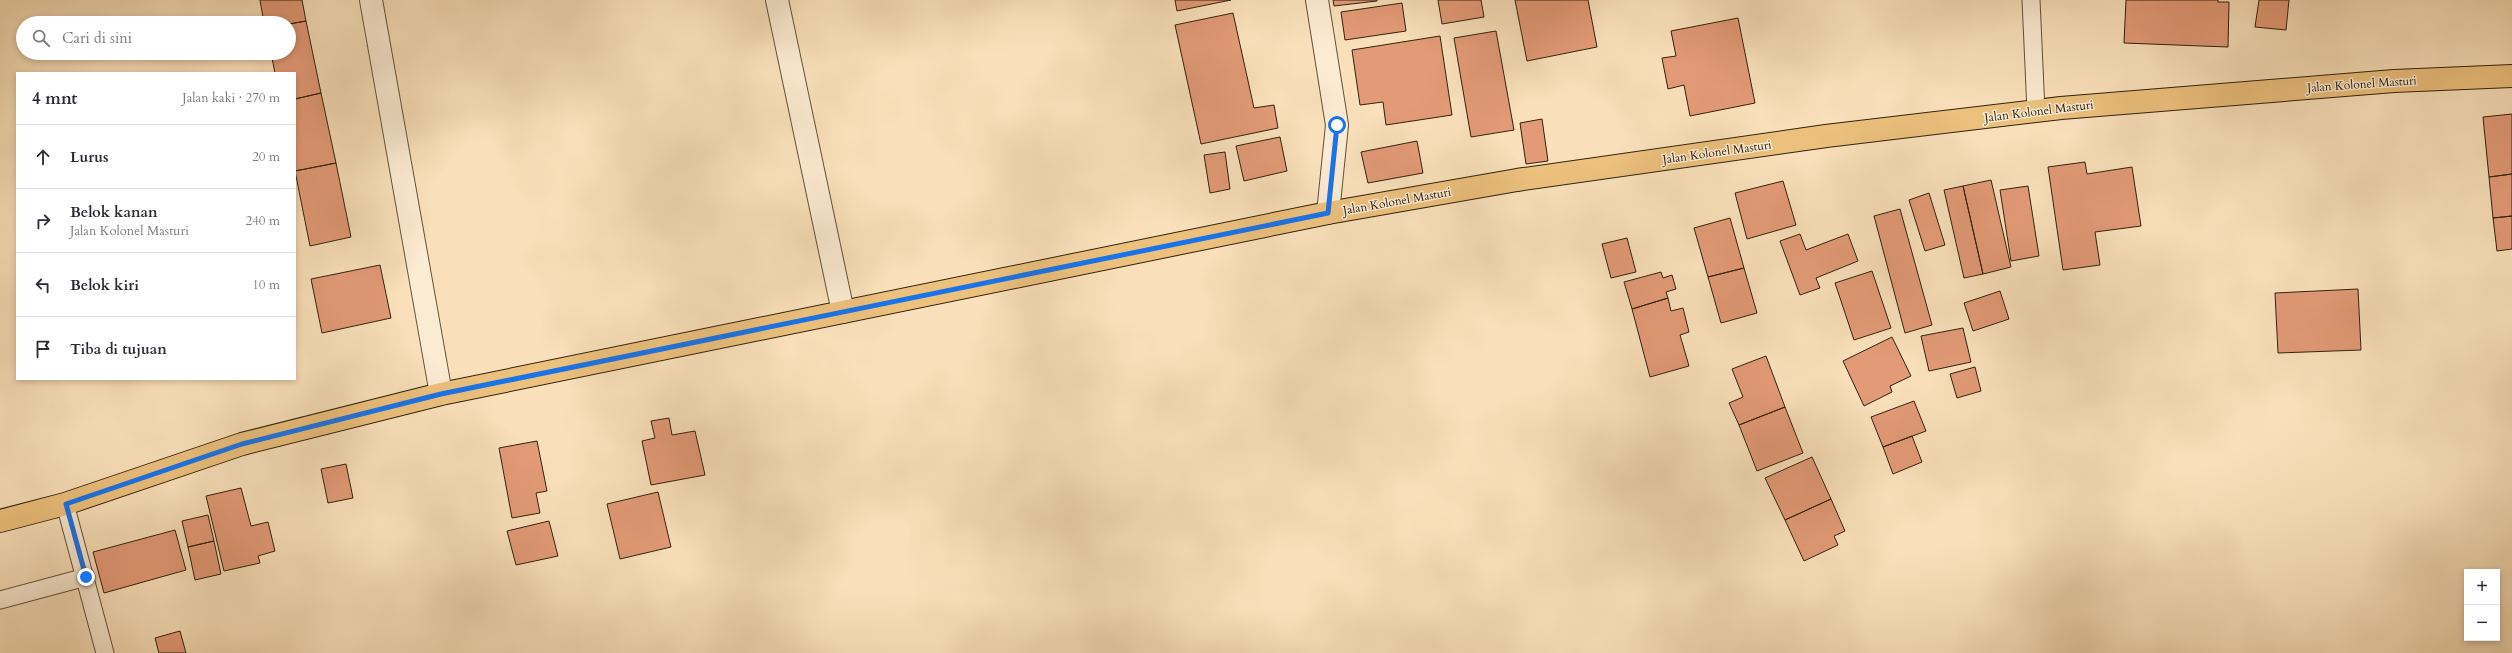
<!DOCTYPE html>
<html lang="id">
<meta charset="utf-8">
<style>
:root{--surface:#fff;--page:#f7f7f7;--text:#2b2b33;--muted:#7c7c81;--line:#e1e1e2}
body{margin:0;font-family:Cardo,serif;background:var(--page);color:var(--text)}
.controls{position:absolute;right:12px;bottom:12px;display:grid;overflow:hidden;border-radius:0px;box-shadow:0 2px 6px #0003}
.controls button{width:36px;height:36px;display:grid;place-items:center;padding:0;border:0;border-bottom:1px solid var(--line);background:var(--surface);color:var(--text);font:20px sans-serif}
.stop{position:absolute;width:12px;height:12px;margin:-9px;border:3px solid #1a73e8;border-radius:50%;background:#fff}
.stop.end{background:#1a73e8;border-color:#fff;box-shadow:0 1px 4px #0008}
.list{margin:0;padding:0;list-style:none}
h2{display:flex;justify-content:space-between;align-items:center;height:52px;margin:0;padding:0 16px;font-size:17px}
h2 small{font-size:13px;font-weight:400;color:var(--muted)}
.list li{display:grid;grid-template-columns:26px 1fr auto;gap:12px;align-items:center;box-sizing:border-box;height:64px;padding:0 16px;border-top:1px solid var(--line)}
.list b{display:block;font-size:15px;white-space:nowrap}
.list p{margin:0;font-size:13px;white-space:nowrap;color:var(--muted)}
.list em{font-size:13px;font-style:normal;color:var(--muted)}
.icon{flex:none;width:22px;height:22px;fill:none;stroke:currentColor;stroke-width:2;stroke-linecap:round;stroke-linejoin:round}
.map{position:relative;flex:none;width:2512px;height:653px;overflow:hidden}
.search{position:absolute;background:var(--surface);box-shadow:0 2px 6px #0003;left:16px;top:16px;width:280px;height:44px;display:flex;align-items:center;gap:10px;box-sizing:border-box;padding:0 14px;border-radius:22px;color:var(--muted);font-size:15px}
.panel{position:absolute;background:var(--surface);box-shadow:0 2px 6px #0003;left:16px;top:72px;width:280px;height:308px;border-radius:0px}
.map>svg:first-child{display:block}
</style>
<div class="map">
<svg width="2512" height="653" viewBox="0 0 2512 653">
<rect width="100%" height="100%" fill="#f9e0ba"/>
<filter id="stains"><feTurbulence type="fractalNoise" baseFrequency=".005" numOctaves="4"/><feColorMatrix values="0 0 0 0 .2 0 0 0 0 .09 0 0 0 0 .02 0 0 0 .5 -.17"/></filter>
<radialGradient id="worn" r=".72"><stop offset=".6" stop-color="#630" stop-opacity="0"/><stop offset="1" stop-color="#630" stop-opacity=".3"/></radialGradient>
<path fill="#e39a77" stroke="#30220f" d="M260,0h42l4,21 -17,3 -25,-1z
M1175,0h56l-54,11z
M1333,0h44v1l-43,5z
M1438,0h43l3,17 -42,7z
M1515,0h73l9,47 -70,14z
M2126,0h92v2h11l-1,45 -104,-4z
M2259,0h30l-3,30 -31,-3z
M1402,3l4,28 -61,9 -4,-28z
M1233,13l21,95 20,-3 4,23 -77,16 -26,-119z
M1738,18l17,85 -65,13 -6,-31 -16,4 -6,-31 14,-2 -5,-25z
M306,21l15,72 -26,6v-26h-20l-4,-20h18v-29z
M1496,31l18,99 -43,7 -17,-99z
M1440,36l12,79 -66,10 -3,-23 -23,3 -8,-55z
M321,93l15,70 -41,8v-72z
M2512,114v60l-23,3 -6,-60z
M1542,119l6,42 -22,3 -6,-41z
M1280,137l7,34 -43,10 -8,-35z
M1417,141l6,32 -55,10 -7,-31z
M1225,152l5,37 -20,4 -6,-38z
M2085,162l2,12 45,-7 9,59 -46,6 5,33 -37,5 -15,-103z
M336,163l15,74 -41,9 -15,-75z
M2512,174v42l-19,2 -4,-41z
M1991,180l20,87 -28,7 -20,-88z
M1783,181l13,44 -49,14 -12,-46z
M1963,186l20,88 -19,4 -20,-88z
M2028,186l11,70 -28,5 -11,-71z
M1929,193l16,52 -20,6 -16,-51z
M1900,209l32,116 -27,8 -31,-117z
M2512,216v33l-15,2 -4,-33z
M1730,218l14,50 -36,9 -14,-49z
M1800,234l6,16 42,-16 10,27 -42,17 4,10 -20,7 -20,-54z
M1627,238l9,34 -25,6 -9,-34z
M380,265l11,53 -69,15 -11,-54z
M1744,268l13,45 -36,10 -13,-46z
M1872,271l19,57 -37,12 -19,-57z
M1661,272l2,6 9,-3 4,14 -10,3 2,6 -36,11 -8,-27z
M2358,289l3,61 -83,3 -3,-60z
M2000,291l9,28 -36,12 -9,-28z
M1668,298l3,13 12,-3 6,24 -9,3 9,31 -39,11 -18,-68z
M1963,328l8,34 -42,9 -8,-35z
M1892,337l19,39 -21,10 2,6 -28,14 -21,-45z
M1766,356l19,51 -46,18 -10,-22 14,-6 -11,-28z
M1975,367l6,24 -24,7 -7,-24z
M1914,401l12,30 -43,16 -12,-30z
M1785,407l18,46 -46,18 -18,-46z
M669,418l3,17 23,-4 10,44 -54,10 -9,-44 13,-3 -4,-17z
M1912,436l10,26 -29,12 -10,-27z
M537,441l10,50 -11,2 4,20 -28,5 -13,-70z
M1812,457l19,42 -46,21 -20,-42z
M346,464l7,34 -25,5 -7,-34z
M241,488l10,38 17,-4 7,29 -17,5 2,7 -36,8 -18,-75z
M658,492l13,55 -51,12 -13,-55z
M1831,499l14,32 -11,5 4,9 -34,16 -19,-41z
M208,515l6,26 -26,6 -6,-26z
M549,521l9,35 -42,9 -9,-34z
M175,530l11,40 -82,23 -11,-41z
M214,541l7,33 -26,6 -7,-33z
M180,631l6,22h-27l-4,-15z"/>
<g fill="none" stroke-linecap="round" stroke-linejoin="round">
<defs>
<path id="service" d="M2031,0l5,111
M65,504l40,149
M0,600l86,-23"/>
<path id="minor" d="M371,0l70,394
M777,0l66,312
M1317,0l20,125 -9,88"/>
<path id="primary" d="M0,521l65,-17 177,-60 199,-50 887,-181 189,-33 309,-44 235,-28 333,-27 118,-5"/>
</defs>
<use href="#service" stroke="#62523a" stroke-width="19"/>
<use href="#minor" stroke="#62523a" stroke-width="24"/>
<use href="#primary" stroke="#30220f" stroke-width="24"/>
<use href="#service" stroke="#fbebd2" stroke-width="17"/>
<use href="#minor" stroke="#fbebd2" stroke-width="22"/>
<use href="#primary" stroke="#ecc07d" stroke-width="22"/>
</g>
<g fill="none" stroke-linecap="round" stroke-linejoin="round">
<path stroke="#1a73e8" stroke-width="5" d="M86,577l-20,-73 176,-60 199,-50 887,-181 9,-88"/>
</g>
<g text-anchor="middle" stroke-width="3" stroke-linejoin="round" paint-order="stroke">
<g font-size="12" fill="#30220f" stroke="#fbebd2">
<text transform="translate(2362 84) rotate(-4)" y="4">Jalan Kolonel Masturi</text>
<text transform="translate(2039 111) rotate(-7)" y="4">Jalan Kolonel Masturi</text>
<text transform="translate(1717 152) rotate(-8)" y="4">Jalan Kolonel Masturi</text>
<text transform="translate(1397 201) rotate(-10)" y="4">Jalan Kolonel Masturi</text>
</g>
</g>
<rect width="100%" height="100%" filter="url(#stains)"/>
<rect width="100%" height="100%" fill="url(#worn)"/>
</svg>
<div class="controls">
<button>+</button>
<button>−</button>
</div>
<div class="stop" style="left:1337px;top:125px"></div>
<div class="stop end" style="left:86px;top:577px"></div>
<div class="search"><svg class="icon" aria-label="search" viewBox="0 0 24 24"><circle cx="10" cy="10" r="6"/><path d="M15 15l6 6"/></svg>Cari di sini</div>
<section class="panel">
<h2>4 mnt<small>Jalan kaki · 270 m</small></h2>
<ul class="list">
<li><svg class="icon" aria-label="ahead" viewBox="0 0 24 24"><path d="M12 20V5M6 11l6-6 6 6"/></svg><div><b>Lurus</b></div><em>20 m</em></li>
<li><svg class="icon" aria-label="right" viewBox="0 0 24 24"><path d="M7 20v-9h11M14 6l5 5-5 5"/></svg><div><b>Belok kanan</b><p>Jalan Kolonel Masturi</p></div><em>240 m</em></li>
<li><svg class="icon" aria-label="left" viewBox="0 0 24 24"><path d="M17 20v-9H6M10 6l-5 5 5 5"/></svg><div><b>Belok kiri</b></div><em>10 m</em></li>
<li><svg class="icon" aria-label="arrive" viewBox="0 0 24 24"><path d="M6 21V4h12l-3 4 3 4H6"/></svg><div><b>Tiba di tujuan</b></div></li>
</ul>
</section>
</div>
